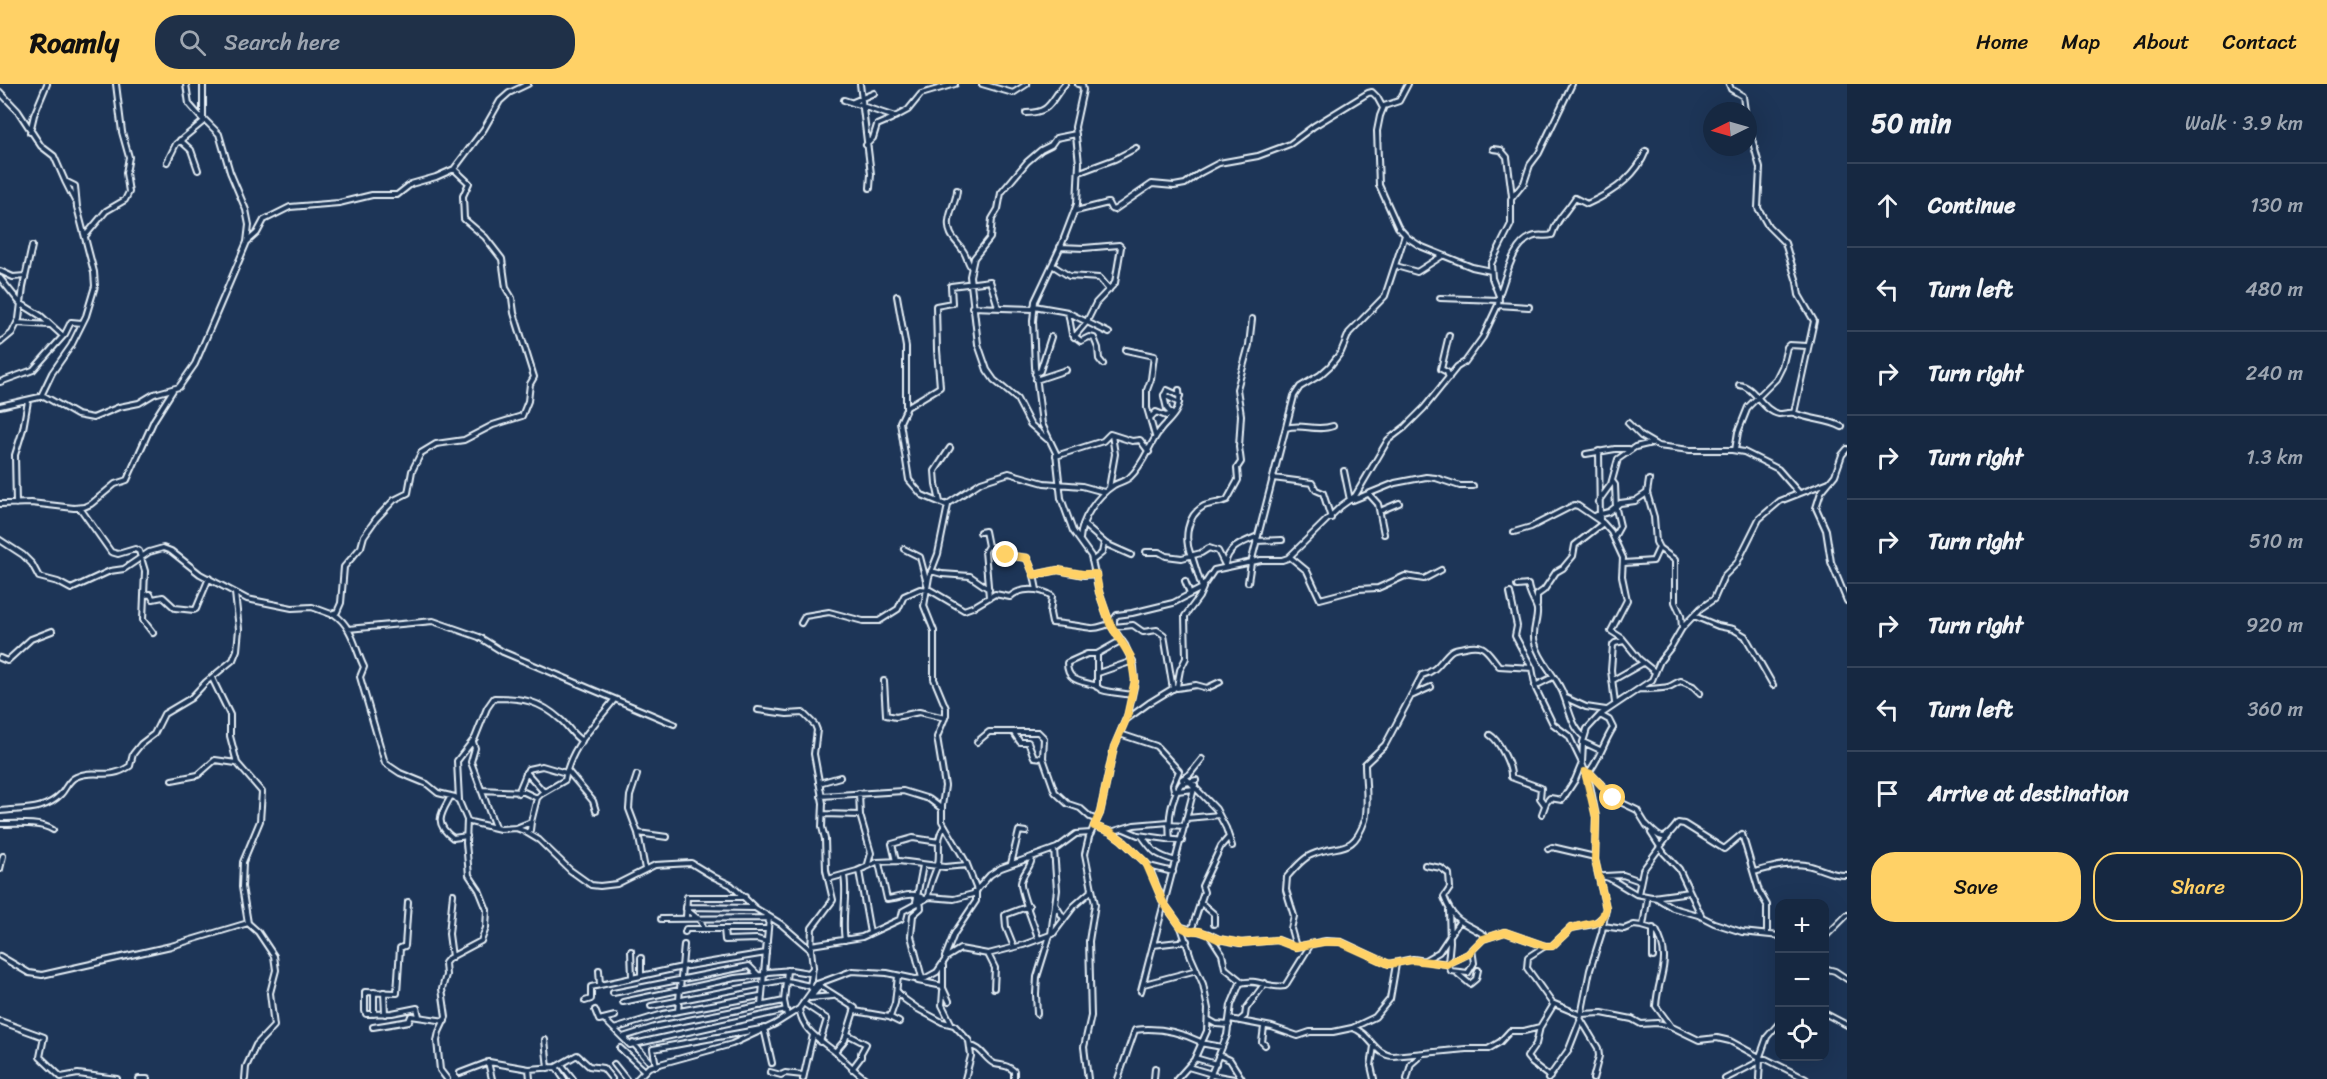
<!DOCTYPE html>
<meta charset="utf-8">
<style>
:root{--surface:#162841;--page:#1f3048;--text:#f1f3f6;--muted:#9ea6b1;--line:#35445a;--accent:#ffd166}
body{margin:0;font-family:Sriracha,sans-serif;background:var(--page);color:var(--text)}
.controls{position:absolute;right:18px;bottom:18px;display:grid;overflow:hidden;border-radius:12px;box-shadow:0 6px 24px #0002}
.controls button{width:54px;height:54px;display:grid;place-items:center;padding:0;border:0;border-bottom:2px solid var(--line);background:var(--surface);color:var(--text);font:30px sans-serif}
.compass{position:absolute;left:1703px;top:18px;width:54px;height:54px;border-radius:50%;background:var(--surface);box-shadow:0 6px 24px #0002;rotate:265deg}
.stop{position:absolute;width:18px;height:18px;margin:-14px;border:4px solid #ffd166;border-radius:50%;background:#fff}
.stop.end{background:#ffd166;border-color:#fff;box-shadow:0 2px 6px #0008}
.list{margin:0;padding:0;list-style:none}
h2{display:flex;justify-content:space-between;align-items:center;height:78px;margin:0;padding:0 24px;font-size:26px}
h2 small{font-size:20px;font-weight:400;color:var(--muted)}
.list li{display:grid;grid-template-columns:39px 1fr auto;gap:18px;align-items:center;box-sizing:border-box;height:84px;padding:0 24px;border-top:2px solid var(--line)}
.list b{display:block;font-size:22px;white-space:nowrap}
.list em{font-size:20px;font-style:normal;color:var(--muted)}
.actions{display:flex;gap:12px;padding:18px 24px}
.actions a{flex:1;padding:14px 0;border:2px solid var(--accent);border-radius:24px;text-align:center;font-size:21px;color:var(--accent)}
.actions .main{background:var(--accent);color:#111}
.icon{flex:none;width:33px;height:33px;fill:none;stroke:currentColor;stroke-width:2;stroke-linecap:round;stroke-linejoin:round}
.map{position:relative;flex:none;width:1847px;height:995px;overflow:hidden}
header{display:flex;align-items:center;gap:36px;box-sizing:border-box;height:84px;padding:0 30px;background:var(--accent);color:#111}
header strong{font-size:28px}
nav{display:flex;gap:33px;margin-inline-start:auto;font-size:21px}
.search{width:420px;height:54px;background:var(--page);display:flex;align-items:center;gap:15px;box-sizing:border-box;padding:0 21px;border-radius:24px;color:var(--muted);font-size:22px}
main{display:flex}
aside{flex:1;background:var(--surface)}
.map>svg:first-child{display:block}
</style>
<header>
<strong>Roamly</strong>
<div class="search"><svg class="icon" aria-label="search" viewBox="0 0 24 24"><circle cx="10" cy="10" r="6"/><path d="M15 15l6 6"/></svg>Search here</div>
<nav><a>Home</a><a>Map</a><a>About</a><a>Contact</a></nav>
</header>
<main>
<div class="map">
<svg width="1847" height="995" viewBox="0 0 1847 995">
<rect width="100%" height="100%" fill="#1d3557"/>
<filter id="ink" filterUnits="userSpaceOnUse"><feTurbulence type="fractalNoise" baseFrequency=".0167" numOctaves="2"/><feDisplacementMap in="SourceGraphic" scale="12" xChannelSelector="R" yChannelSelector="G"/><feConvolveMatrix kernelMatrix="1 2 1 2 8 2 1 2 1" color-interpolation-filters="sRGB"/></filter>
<g filter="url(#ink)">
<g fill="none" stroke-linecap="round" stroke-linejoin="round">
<defs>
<path id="minor" d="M186,0l3,20 14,16
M203,0v34l16,16 11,38 16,38 3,15 -2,17
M860,0l11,90 -1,14
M982,0l31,9 14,-9
M1078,0l4,1 1,5 -8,37 4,36 -2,41 -16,42 -26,55 -2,20 2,46 7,57 14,29 5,45 12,33 18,25 8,36 11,32 15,21 9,21 1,16 -7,32 -14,33 -14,66 -11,24 -4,17 10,50 -6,37 2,75 -7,31 4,32
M1408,0l-9,17 -15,5 -4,10 -3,15 2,54 19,42 10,11 12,8 52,21 19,4
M1729,0l2,5 12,7 2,15
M0,8l18,19 23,35 13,10 11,25 10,5 2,21 17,65 1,14 -9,30 -15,30 -19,27 -11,23
M844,16l51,17 13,-7 13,-16 34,-10
M853,18l21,-9
M1026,29c26,0 24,-13 39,-29
M1748,40l12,44 -2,40 10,18 17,17 12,39 2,13 15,26 -20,92c16,7 34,6 48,14
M30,48l4,-17 13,-31
M180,56l11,10 7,20
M866,61l7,-7 4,-13 14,-6
M1493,65l8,1 6,7 5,39
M167,78l9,-18 28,-23
M1080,88l35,-13 21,-11
M65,97l10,20
M957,106c0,9 -7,20 -8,31 -2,16 10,21 16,33 2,4 3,9 6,13
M1076,127l32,-8 3,6 3,1 38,-26 22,2 11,-2 15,-11 19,-10 39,-7 32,-12 24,-18 54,-33 4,-1 5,5 6,11
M86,151l20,-24 19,-11 4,-8 -3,-19 3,-16 -7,-25 -6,-48
M1060,163l24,1 35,-3 2,2 -6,36 -19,20 -10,20 -12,14
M1052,181l17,11 30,2 10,12
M1396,182l21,6 25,-16
M0,187l13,6 12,-1
M0,194l20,25 21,13 22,20
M1499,211c7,-17 13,-51 33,-58 6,-3 13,0 20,-2 5,-17 15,-24 23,-37l12,6c25,-11 49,-27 59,-53
M897,212l9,51v61
M1440,214l59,2
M1498,221l31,2
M1034,222l34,6 4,22 9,7 8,-4 5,1 4,10 1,11 4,5
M972,223l62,2
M998,223l-8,-26 -39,5 1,17 -16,3 1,44 3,37 -33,20 -7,15 9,58 13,15 24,10 35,-23 28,-9 35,10 38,3 22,6
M1069,229l40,20
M17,239l33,2
M1449,251l-8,34 6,3 2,6
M0,259l12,-10 7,-14 4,-32 9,-41
M1126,266l28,6 -3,23 -4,11v18l8,28
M1035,290l5,-3 11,-34
M1036,296l30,-10
M0,298l33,-12 32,-36 6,-12 11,1
M1739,301c16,1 23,26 40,29 5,0 10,-2 15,-1
M1164,311l15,8
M0,322l44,-10 33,19 16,3 26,-11 20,-4 15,-9 25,-7 16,-23 52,-122 10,-9 7,-13 26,-13 49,-4 33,-8h25l14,-11 25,-7 18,-8 30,-40 16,-28 9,-8 19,-9
M1173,331l-6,-6 -3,-13 3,-6 13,6
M1151,333l5,-5 10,4 6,-2
M1628,339l13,13 17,10 32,4h42l12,2 34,17 21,24
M1286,344c16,-5 30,4 47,-2
M1047,355l-17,-15 -13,-25 -23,-19 -7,-10 -9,-26 -8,-68 4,-18 16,-20 2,-19 6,-10 3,-16 26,-31 14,-12 10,-5 5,-7 20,-4
M1847,365l-5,6 -7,20 -14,17 -5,16 10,22 5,32 16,39
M1735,366l3,-18 10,-25 28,-28 6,-12 5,-20 2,-2 18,1
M1599,367l1,69
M1586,370l29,-5h14
M1056,372l47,-15 7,-7 22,7 8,-1 9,12
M1344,387l6,29
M1273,394l39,5 4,7 7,3 8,25
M1649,396l-2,13 7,24 2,25 3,6 16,12v42l6,13 1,13
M1612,397l3,4 1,24 4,17 -6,11
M1109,404l6,-34 -3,-19
M1369,410l9,10 6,30
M1353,416l42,-17 31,-6 10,1 24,8h13
M940,418l-4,-18 -1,-13 15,-23
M1598,418l13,-18 7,-25 17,-12 17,-4
M0,420l31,-1 43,5 10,-1 7,-3 24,-20 12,-4 27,-60 19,-30
M16,420l-1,-49 8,-26 5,-28
M948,421l-10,49 -9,23 -5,29 10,25v48l12,29v7l-9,22 8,49 -3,20v15l24,41 11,28
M80,424l31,44 7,2 17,-5 4,2 6,20 -2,49 10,13
M1380,427l19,-8
M1597,431l12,-3 11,-9 15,-2 12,-8
M1084,441l22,19 25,11
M980,448l5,-1 3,15 -3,5 4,46
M1514,448l17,-5 43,-22 4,1 25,17 8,9 12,26 -1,18 5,24 -16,31 11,7 17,21 16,13
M1080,455c1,-20 17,-43 34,-54 5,-3 12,-4 16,-8 12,-11 17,-26 25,-39 10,-19 27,-20 24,-48
M0,456l23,15 9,9 7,13 19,5 13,7 39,-18 14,-2 25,-17 14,-4 8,3 29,23 47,25 45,9 20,-1 19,7 6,-2 4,-9 3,-36 17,-20 3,-11 12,-17 18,-19 14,-7 4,-22 9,-18 15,-9 28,-4 29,-15 29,-9 6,-15 2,-17 4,-7 -20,-64 -2,-15 -6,-10 -4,-29 -17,-22 -21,-18 -1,-23 6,-13 -15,-14
M1256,457l26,-1
M988,462l14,4 4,5 21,3 7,17 3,15
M904,465l16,8 7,27
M1146,468h13l7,4 16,2 19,-5 8,-5 9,3 7,14
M1191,472c-7,-17 -5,-40 13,-50 8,-3 16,-3 23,-6l11,-20 -1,-12 4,-6 -2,-15 2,-32 -4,-26 12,-44 3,-26
M1192,472l10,32
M1290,473l17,14 13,28 38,-10 20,-1 27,-12 19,3 17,-9
M1092,477l10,-8 2,-10
M1624,479l29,-2 6,-13
M1225,480c4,-18 17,-21 33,-28
M931,487l11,3 28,2 19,13
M1034,491l24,-5 26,5 12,-1
M1185,497l5,13
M1248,498l3,-19 43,-167 6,-9 20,-12 10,-9 11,-14 8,-19 36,-37 20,-61
M1517,502l11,-1c1,10 9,21 9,25 1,11 -6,22 -2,33 5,20 23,34 29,53 5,13 8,31 20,41
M1510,509l7,33 -2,10 17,32 4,21 17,35 16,12 13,27 -7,17 -13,20 -12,-2 -4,5 -4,11
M145,511l5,-1 3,5 10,-2 12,11 19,2 2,-1 13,-31
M1537,522v-11l7,-5 12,-18 7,-4 10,-12 2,-11 28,-22
M334,530c19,13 21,35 30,53l-4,10 25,86 15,10 27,11 11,9 17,4 4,4 8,19 3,2 30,7 16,-1 8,3 15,9 31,30 21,15 9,1 17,-2 38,-19 36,-2 23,14 17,8 24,23 26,16 30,26
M1694,532l24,10 15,3 12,7 28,49
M801,539l4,-7 24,-4 34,9h16l19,-12 6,-13 16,-7 10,1 34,20 11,-4 20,-12 15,3c10,-10 30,-9 42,-1l-2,17 2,10c14,1 26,3 39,5 7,1 13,-3 19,-4
M1114,543l19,-2 10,7 14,-2 7,5 9,54
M348,545l85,-8 46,16 24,15 171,72
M1114,546v-11l3,-4 15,-2 41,-10 29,-15 12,-18 47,-10h21l6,-2 53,-52 14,-10 33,-56 17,-13 19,-19 33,-41 8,-5 18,-25 15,-32 1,-9 -7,-18 -1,-14 20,-40v-25l13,-16 6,-18 9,-12 33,-69
M1122,556l-25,14h-10l-20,9c0,18 13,18 27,22 3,1 5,4 8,5 9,3 20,3 30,5
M1097,570v33
M0,574l7,3 24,-22 21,-8
M1098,589l35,-12
M1613,596l30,-17
M884,597l2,34 10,2 23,-5 26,6
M1535,602l18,-9
M1177,604l19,-3 11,3 13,-6
M1639,605c3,1 25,-1 29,-2 5,-1 8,-5 13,-6l12,5 7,7
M1411,612l20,-9
M1566,614l20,9 20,3
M1615,619l-4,-33 2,-25 2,-2 9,-2
M758,626l29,4 16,-1 12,12 2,5 -3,24 9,49 -1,24 3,12 1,31 7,30 -21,28 -1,22 2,17 -3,19 2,3
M1127,635l22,-16 28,-17 3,-16 6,-12 -1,-42 14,-19 4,-9
M1014,649l6,9h8l6,15 9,1
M1120,650l36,12 23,25 -6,14 1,5h4
M1490,651c9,5 22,32 21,42l30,11 -1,10 5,7
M473,658l2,6 -4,14 24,65
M977,658l12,-10h49l6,6 -1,20 12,34 13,12 12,4 10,9 7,3
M1583,658l17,8
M567,686l26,31 3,10
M526,688l17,19
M1585,688l6,2 27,27 19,9 10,16
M1589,688c10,-12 15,-30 24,-44l-4,-8 -9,-5
M637,691l-7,21 -1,13 9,24 7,36
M1185,693l31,32 10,19 6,18
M172,696l26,-5 17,-15 21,3
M819,699l21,-6
M1183,699l-1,-4 8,-5 12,-15
M481,706l43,2 13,6
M1177,707l17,-2
M518,709l10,-24 14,-3 24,7
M859,709l1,22 11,38 -3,11
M451,712c-10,18 -18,27 2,42l14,-2
M821,712l82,-5 26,8 12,9
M459,716l-2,-39 18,-23 12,-30 7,-10c28,0 45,2 67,22 8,7 12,16 21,21
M0,727c22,-3 44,1 61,-17 5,-5 7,-14 15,-17 19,-9 32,4 54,-11l3,-12 8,-10 13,-10 10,-20 27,-16 15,-16 27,-22 4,-10 2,-21 -4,-36
M823,730l37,1
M1187,734l32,-3
M0,740c14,0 42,-2 53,6
M1646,740c16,16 17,19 32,-1l6,1 40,25 18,-15 17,57 8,14v28
M1169,741l16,1
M1094,742l17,6 11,8 26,25 15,37 18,25 10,30 12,27 5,25 -1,22 -13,29 -17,19
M516,744l15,-6 6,-24 4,-4 24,-14c5,-33 29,-54 49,-80
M1124,745l14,6 44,6
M1111,748l23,-7 35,-3
M527,749l3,-3 1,-8
M638,749l29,4
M1651,749l13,20 15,16 22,46
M1142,752c12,17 14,19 34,25
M1170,756c-2,-20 0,-39 11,-56l15,-4
M1548,765l4,-2 43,10
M1032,773c0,10 -10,16 -11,26 -1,9 14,44 17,55
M896,777l-4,-17 21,-6 26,4
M879,779l8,36c14,-1 24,-9 37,0
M1011,780l8,-33 7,1
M1425,781l16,3 8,6 1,14 -6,9c11,29 21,24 43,40
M1149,782l24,6
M0,785l3,-13
M859,787l11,62
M1754,788c16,-4 35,-10 52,-7 14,2 25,11 41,10
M1599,791l10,3 27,16 21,4 16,10 25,7 16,8 28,9 38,4
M844,792c4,20 -3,42 1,64
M1605,792l18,-1 17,6
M828,795l29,-8 20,-9 22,-1 46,6 22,-2
M1638,810l5,-24 26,-35
M928,813c1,-13 6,-21 10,-33 3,-14 -3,-26 7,-38
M1653,813l37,-5
M920,816l1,8 -8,7 -2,21 11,42
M408,818l-3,44 -5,2 -3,45 -32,-1v19l1,3 26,-1 25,-5 2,8
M916,818l7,-37
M1200,818l14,12v10
M1055,820l9,15
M686,823l68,1
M686,825l15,12 3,8
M1449,826l1,32 -2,21 3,8 17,2 6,-10 -2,-14
M686,834l1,-21h58
M661,835l108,-1 -8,88
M1603,842l21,3 10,-4 8,1 14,4c17,31 2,45 0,76l14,19
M1643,842l4,-25 -1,-5
M1182,843l27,7 13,20 3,14 16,13 -10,24 -4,30 -18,44
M724,845l1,11 32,-1 10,3
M1191,847l13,-39 -2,-6 19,-40 8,-9
M685,848l1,-3h82
M1051,850l6,-44 -3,-41
M1209,850l10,5 21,4 38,-3 18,7 30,-6 16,1 47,22 24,-5 34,5 21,-10 15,-15 22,-7 40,14h7l19,-18 23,-4 9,-7
M1824,854l23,-23
M811,861l51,-8 39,-18 2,-8 26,-14 25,2 19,-5 17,-19 11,-7 56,-20 19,-14 15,-1
M1153,861l34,-4
M1545,862l-17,11 -1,11 25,35 29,12
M1014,863l-8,-20 -1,-12 24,-9
M1296,863l-5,-18 3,-13 -8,-26 1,-13c6,-7 16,-19 24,-22 28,-13 41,2 54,-35 4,-13 0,-41 0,-56l20,-19 37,-70c16,-4 19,-16 29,-24 3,-3 10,-3 14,-4 21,-5 22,5 34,19l33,2
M631,867l1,26
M988,870l7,14 -1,20
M0,872l29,17 13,2 129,-29 77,-23 -6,-36 1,-25 17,-41 2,-29 -25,-29 -7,-27v-21l-18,-37
M452,873l-3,-23 4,-40
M945,873l9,-23 22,-33v-9
M1653,873v-29
M1425,876l14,-8 20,-30
M943,882v22l6,13
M1824,884l11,3 12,8
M599,886l1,15
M787,886l-3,31 3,15
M1458,890l12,10 6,-5 2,-9
M641,891v-17
M918,897l25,5
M1241,899c15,-5 29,6 44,3l26,-42
M817,900l38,24 -10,32 -10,12
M1144,900l53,-14
M897,907l7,8 14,10 24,13 12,3 15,16 2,15 -6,23
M943,907l-1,14 9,18
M1141,907l54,-206
M374,908v22
M384,908l1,22
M613,909l136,-27 9,9
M810,914l23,-2
M810,914l9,-11
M585,917l6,-2v-12l91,-20 84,-14
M623,918l112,-24 28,-3 5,-3 23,-2 18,3 4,-5
M803,919l24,16 -7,23
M651,922l132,-26 27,6
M595,926l4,10 16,-4
M678,927l6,-66
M855,927l34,6 10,5
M1037,930l-1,-20 1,-17 13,-42
M1581,930l21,-1 30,6 9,5 16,-1 13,3 29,14 18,-2 13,3 31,17
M1826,930l21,11
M890,933l5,-14 3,-27
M1580,934l18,30 1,8 -6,23
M604,935l26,26 156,-35
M1230,935l42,8 26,9 12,-4h23l19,-4 23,-11 15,-18 6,-35
M1209,936l7,4 13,1
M0,937l44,16 -4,20 21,20 17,-3 39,5
M1239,937l6,-5 1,-7 19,-26
M373,943l36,-6 2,-5 34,5
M1264,943l-2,15 3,3
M764,944l8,35
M1353,944c17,5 21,27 40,28l73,-7h22l12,-7 10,-11h14l16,-4
M614,945l49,-15 97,-18
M847,950l19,10 -5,9v4l-9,12
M623,953l35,-11 126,-25
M545,956l3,28
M633,959l16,18
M1200,959l22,4
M970,962c12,1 15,14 25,18 9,2 12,1 19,7v8
M620,964l25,23
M1219,971l11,5 12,19
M1195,974l21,6
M1760,975h6l40,20
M488,978l4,17
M614,980l12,15
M562,981l11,14
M656,982l-3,-17 108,-20
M556,983l8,12
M1188,983l24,7
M529,985l1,10
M770,988l11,3 4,-2 18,2
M460,989l29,-11 40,7 27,-2 21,-12 12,11 14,2 9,11
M1212,991l22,4
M1550,993l-18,-14 -5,-6 9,-13 4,-17 14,-23
M139,995h8
M245,995l1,-12 10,-22 18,-19 -4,-33 6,-23 -2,-14 -16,-24 -10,-9
M447,995l-7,-9 -3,-29 2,-9 7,-15 -4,-28 4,-14 -1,-12 4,-5 32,-17 5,-13 1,-18 -8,-20 -10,-15 -3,-32 1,-23
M637,995l12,-12 83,-23 43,-20 24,-15
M803,995l10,-44
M866,995c-12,-8 -21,-19 -32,-28 -15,-12 -31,-20 -35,-42l18,-25 35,-13 35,2 28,6 11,-1 11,-6 10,-15 13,-8 28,5 35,-9 30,-11 21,-28 18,-16
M1118,995l17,-49c22,-3 45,2 66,12
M1154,995l1,-11
M1374,995l-3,-13 3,-20
M1407,995l4,-15 10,-9
M1548,995l21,-30 11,-28 10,-51 12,-38 4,-24 -11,-48 1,-43 -6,-32 -8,-22 1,-21 4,-13 13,-14 52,-35 8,-19 11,-14 11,-19 19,-20 13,-9 10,-23 13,-13 22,-44 21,-18 49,-19
M1725,995l33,-17 9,-25 13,-15
M1759,995l1,-19"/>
</defs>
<use href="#minor" stroke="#e8f1f8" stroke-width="8"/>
<use href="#minor" stroke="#1d3557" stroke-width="4"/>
</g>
</g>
<g fill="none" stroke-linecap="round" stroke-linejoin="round" filter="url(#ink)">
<path stroke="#ffd166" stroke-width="8" d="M1006,471l21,3 7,17 24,-5 24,4h14l3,18 11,32 21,33 4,23 -8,37 -13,30 -14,66 -6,13 17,6 11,8 24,23 17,39 18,25 8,4h11l18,8 24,4 35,-3 18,7 28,-5h17l49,22 23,-4 35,4 21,-10 15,-15 22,-7 40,14h7l19,-18 27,-6 5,-6 3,-8 -11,-48 1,-43 -11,-45 6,2 22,24"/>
</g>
</svg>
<div class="controls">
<button>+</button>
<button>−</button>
<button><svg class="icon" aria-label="locate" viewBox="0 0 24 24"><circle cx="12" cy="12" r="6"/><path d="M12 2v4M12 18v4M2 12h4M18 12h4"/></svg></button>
</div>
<svg class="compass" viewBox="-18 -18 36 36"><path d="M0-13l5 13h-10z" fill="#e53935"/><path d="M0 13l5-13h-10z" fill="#9ea6b1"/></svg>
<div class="stop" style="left:1613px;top:714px"></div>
<div class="stop end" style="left:1006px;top:471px"></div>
</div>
<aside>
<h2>50 min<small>Walk · 3.9 km</small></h2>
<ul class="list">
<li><svg class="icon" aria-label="ahead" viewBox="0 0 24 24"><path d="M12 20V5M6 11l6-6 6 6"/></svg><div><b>Continue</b></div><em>130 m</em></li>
<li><svg class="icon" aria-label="left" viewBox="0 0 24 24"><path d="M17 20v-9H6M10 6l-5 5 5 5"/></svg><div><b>Turn left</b></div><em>480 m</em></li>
<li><svg class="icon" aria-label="right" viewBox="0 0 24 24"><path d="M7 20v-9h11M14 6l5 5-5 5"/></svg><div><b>Turn right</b></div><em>240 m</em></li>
<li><svg class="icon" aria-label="right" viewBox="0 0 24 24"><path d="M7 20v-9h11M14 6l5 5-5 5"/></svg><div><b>Turn right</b></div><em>1.3 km</em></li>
<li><svg class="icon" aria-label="right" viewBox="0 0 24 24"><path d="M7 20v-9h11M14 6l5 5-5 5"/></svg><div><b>Turn right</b></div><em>510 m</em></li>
<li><svg class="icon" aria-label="right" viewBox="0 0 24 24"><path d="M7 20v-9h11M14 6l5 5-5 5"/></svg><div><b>Turn right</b></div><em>920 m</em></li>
<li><svg class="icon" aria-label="left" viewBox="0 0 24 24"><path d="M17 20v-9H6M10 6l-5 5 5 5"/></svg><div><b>Turn left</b></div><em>360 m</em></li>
<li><svg class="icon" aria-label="arrive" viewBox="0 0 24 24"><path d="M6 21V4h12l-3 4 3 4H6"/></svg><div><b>Arrive at destination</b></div></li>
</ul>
<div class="actions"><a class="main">Save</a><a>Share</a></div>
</aside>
</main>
